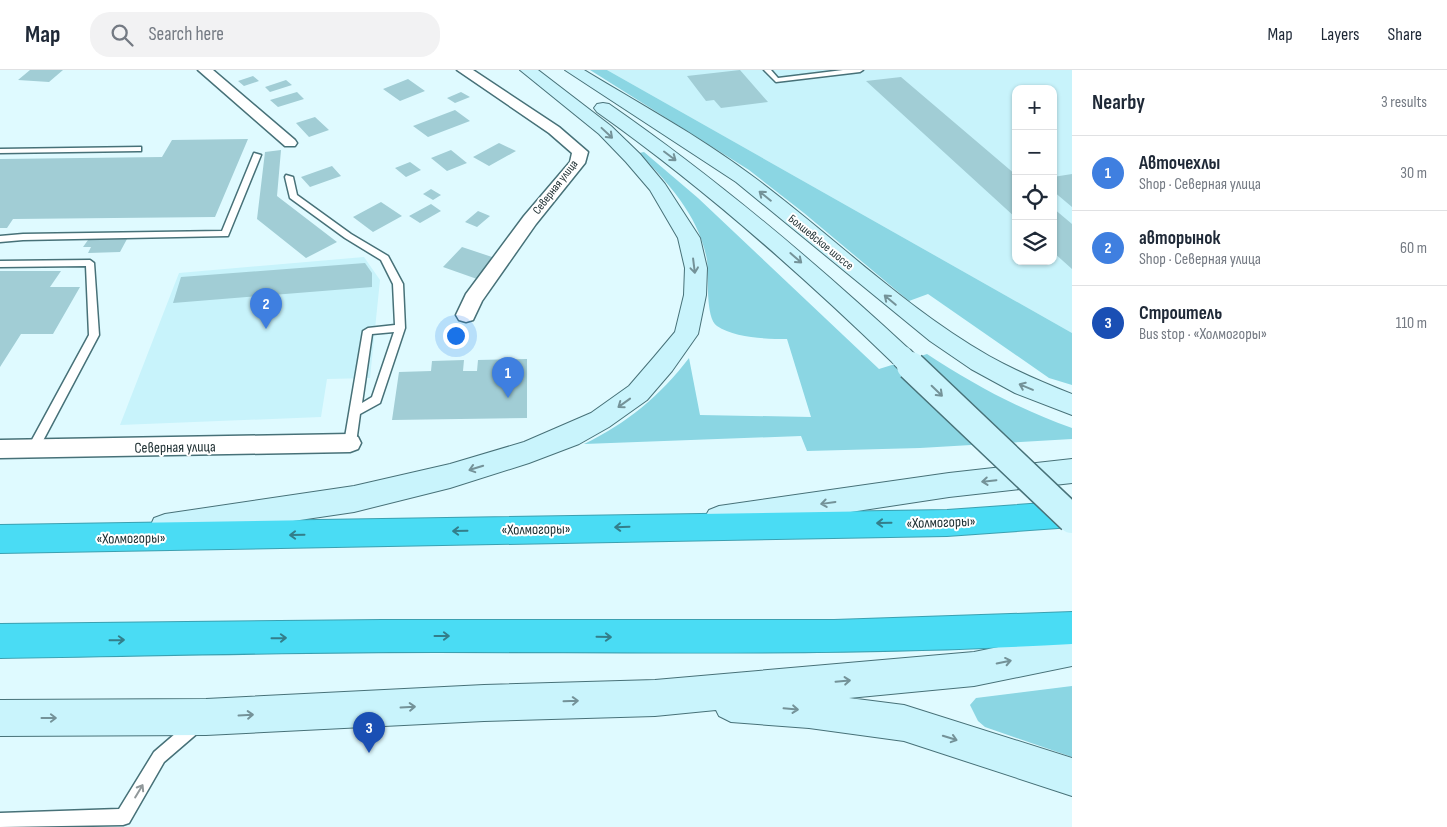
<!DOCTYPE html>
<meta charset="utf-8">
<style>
:root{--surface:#fff;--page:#f2f2f3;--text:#1f2937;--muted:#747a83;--line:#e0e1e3;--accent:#d93025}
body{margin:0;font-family:"Sofia Sans Condensed",sans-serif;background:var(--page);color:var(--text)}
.controls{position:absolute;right:15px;top:15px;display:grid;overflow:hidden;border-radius:10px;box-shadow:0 1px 4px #0004}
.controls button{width:45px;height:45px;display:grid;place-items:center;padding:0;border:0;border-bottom:1px solid var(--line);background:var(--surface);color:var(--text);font:25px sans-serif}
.you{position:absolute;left:455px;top:265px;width:18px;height:18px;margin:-12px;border:4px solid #fff;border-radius:50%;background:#1a73e8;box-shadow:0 0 0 8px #1a73e833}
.badge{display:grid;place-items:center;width:32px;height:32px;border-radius:50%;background:var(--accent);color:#fff;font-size:16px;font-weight:700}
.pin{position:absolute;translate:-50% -41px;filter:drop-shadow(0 1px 2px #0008)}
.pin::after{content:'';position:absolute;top:26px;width:18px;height:15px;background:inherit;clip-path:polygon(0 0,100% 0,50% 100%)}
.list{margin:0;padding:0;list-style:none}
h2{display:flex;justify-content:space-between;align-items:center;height:65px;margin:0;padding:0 20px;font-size:21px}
h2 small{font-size:16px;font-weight:400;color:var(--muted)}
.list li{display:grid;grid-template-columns:32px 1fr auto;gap:15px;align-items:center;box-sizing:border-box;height:75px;padding:0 20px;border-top:1px solid var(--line)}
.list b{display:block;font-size:19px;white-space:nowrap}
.list p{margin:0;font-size:16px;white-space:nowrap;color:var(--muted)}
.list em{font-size:16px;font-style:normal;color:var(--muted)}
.icon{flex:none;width:28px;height:28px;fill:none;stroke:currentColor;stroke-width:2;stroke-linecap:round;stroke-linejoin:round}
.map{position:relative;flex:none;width:1072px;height:757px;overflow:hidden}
header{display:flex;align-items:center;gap:30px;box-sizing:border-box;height:70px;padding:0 25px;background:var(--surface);border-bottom:1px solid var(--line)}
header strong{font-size:24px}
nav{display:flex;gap:28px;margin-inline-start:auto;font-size:18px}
.search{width:350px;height:45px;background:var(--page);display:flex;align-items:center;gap:12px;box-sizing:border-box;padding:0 18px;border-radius:20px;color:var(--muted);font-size:19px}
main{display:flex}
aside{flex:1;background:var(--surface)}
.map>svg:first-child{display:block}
</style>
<header>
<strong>Map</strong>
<div class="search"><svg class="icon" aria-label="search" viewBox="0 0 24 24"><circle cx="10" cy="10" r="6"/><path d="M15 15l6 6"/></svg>Search here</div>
<nav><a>Map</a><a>Layers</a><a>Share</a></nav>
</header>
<main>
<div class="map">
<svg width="1072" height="757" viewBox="0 0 1072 757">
<rect width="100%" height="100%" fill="#dffaff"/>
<path fill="#c8f3fb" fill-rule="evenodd" d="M607,0h465v263zM1016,19h37v172h-37z
M364,187l16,23 -10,98 -43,1 -6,38 -201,8 59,-152z"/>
<path fill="#8bd6e3" d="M590,0h17l465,263v52l-23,-7 -121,-84 -19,7 -105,-88 -55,-43z
M644,82l54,46 181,171 48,-15c46,30 93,56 145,74v11l-152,9 -113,3 -6,-15 -217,8c42,-20 77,-49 105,-86l11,57 111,2 -24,-78c-19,0 -53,-1 -70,-13 -12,-8 -8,-50 -10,-66 -8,-44 -38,-76 -68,-107z
M1072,616v71l-87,-30 -7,-6 -8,-16 6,-7z"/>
<path fill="#a1cdd5" d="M30,0h33l-14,12 -31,-2z
M740,0l28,32 -47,6 -7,-8 -8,1 -19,-25z
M253,6l6,5 -15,5 -6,-5z
M901,7l115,98v43l-150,-137z
M408,9l17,12 -25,10 -17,-12z
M286,10l6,5 -22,7 -5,-5z
M297,22l7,7 -26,8 -8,-7z
M461,22l9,5 -15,6 -8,-5z
M455,40l15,11 -42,16 -15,-11z
M315,47l14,13 -20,7 -13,-14z
M248,69l-33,78 -202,2 -6,9h-7v-69l162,-2 10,-17z
M499,73l17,8 -27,15 -16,-9z
M281,80l-4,46 60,46 -31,16 -49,-39 8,-67z
M451,80l16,13 -20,8 -16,-13z
M410,92l11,8 -15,7 -11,-9z
M332,96l9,10 -31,11 -9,-10z
M1072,104v33l-19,-16v-14z
M431,119l10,6 -8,5 -10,-6z
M381,132l21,14 -29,16 -20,-15z
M431,134l10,7 -21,12 -11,-7z
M1053,138l19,16v45l-19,-17z
M478,141l12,5 -13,11 -12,-5z
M127,169l-7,13 -32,1 3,-6h-8l5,-7z
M462,177l33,11 -18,21 -34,-12z
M365,193l7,10v14l-199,16 8,-26z
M0,201h61l-11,16h30l-27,47h-32l-21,33z
M527,289v59l-135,2 7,-48 32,-1 1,-10 32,-1 -1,11h14l1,-11z"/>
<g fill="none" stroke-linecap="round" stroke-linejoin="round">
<defs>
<path id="lane" d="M764,0h7l7,8 65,-8h20l-3,2 -84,10z
M141,77v4h-3l-138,2v-4z
M254,83l7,2 -33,81 -205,4 -23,2v-6l23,-2 199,-3z
M286,105l7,2 4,18 54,39 37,22 15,28 2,44 -25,75 -20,11 -4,29 -2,3h-8l-2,-3 19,-112 5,-3 27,-3 -2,-41 -12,-24 -36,-22 -55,-40 -5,-21zM394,262l-22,65 -10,6 10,-69z
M90,190l4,3 5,72 -62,117h-8l-2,-3 62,-114 -3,-69 -86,1v-6z
M195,649l5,2 2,5 -2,5 -36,31 -35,61 -6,2 -123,2v-14l119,-4 35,-57 36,-31z"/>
<path id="street" d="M198,0h15l82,70 2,3 -2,3h-10z
M457,0h16l86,57 29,25 -3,11 -49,61 -54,77 -9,19 -7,2 -7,-2 -3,-5 10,-21 58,-78 46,-54 2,-9 -23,-20z
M350,364l8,3 3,6 -3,6 -8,3 -350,6v-18z"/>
<path id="secondary" d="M520,0h18l73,56 29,28 25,30 35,54 7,30 -1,27 -8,39 -26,37 -25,29 -38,27 -30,17 -50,19 -79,25 -96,24 -189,28 -11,-4 -4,-9 4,-9 11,-4 189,-28 96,-22 74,-22 67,-29 38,-27 25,-29 21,-25 9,-37 1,-27 -7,-30 -28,-48 -24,-28 -27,-28z
M565,0h19c56,34 115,66 167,105 80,59 152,132 238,181 27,15 55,27 83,38v21l-57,-22 -44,-24 -41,-28 -194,-159z
M603,33l6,1c107,74 206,158 302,247l3,6 -3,6 -9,3 -9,-3c-93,-90 -190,-176 -296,-251l-3,-4 3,-4z
M1072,389v24l-123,14 -230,35 -10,-4 -5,-9 5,-9 10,-4 230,-33z
M1072,562v34l-98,20 -125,12 55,7 168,53v38l-168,-55 -95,-13 -78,-6 -12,-6 -3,-6 -61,6 -171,5 -278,14 -206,1v-36l206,-1 278,-14 171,-5 319,-28z"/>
<path id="highway" d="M1072,431v26l-125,9 -947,17v-28l947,-15z
M1072,542v32c-212,12 -424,8 -636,8 -145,0 -291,4 -436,6v-34l382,-4h452z"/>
</defs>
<use href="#lane" stroke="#477178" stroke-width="3"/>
<use href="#street" stroke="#477178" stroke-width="3"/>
<use href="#secondary" stroke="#477178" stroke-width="2"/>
<use href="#highway" stroke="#3ba0b1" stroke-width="2"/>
<use href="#lane" fill="#fff" fill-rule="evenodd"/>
<use href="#street" fill="#fff" fill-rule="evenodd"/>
<use href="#secondary" fill="#c9f4fc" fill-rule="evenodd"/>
<use href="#highway" fill="#4adcf4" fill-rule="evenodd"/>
<defs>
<path id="secondary-bridge-far1" d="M902,287l10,10"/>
<path id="secondary-bridge" d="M911,296l161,153"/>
</defs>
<use href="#secondary-bridge-far1" stroke="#477178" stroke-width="24" stroke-linecap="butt"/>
<use href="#secondary-bridge" stroke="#477178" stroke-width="31" stroke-linecap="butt"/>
<use href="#secondary-bridge-far1" stroke="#c9f4fc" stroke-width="22"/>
<use href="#secondary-bridge" stroke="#c9f4fc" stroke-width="28"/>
</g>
<defs><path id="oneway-shaft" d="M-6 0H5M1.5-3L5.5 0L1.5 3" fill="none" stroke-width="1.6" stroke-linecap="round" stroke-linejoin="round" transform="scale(1.25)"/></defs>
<g stroke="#749298">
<use href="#oneway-shaft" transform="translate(607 63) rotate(43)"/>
<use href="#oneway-shaft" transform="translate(670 86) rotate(37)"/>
<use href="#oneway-shaft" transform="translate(765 126) rotate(-141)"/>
<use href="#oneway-shaft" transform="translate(796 188) rotate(41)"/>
<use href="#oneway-shaft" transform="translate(694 196) rotate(83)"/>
<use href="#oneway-shaft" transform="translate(890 230) rotate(-140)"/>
<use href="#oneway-shaft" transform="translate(1026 317) rotate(-157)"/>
<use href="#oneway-shaft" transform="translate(937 321) rotate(44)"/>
<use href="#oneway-shaft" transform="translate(624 333) rotate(144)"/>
<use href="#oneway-shaft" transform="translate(476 398) rotate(163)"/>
<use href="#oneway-shaft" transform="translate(989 411) rotate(174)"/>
<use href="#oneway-shaft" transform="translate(828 433) rotate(172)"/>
<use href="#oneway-shaft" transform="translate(1004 592) rotate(-12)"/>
<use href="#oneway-shaft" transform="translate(843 611) rotate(-5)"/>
<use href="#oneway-shaft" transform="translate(571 631) rotate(-2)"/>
<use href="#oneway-shaft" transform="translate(408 637) rotate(-3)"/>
<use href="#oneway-shaft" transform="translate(791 639) rotate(5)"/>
<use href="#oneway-shaft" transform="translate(246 645) rotate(-3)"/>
<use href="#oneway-shaft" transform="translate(49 648)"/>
<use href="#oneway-shaft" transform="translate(950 668) rotate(17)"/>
</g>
<g stroke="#337e8a">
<use href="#oneway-shaft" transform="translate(884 453) rotate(179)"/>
<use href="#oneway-shaft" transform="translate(622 457) rotate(178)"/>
<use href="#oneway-shaft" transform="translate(460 461) rotate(179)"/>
<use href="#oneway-shaft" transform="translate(297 465) rotate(179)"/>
<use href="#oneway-shaft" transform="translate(442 566)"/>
<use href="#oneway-shaft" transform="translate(604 567) rotate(1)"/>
<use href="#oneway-shaft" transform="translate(279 568) rotate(-1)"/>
<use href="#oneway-shaft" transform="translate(117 570) rotate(-1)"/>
</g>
<use stroke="#90989a" href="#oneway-shaft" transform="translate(139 721) rotate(-59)"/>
<g text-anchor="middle" stroke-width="4" stroke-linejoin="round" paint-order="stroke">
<g font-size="12" fill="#203134" stroke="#fff">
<text transform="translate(555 117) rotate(-52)" y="4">Северная улица</text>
<text transform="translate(821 172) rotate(39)" y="4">Болшевское шоссе</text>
</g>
<g font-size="15" fill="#203134" stroke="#fff">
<text transform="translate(175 377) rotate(-1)" y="5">Северная улица</text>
<text transform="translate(941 452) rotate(-2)" y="5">«Холмогоры»</text>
<text transform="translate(536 459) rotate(-1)" y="5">«Холмогоры»</text>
<text transform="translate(131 468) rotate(-1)" y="5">«Холмогоры»</text>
</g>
</g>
</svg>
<div class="controls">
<button>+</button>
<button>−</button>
<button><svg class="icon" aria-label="locate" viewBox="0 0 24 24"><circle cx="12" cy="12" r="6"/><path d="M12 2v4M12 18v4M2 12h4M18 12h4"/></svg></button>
<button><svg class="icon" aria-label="layers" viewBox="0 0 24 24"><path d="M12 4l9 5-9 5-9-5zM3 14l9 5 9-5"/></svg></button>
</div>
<div class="you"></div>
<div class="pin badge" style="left:508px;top:328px;background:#3f7fe0">1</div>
<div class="pin badge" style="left:266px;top:259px;background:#3f7fe0">2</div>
<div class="pin badge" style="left:369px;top:683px;background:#1a4fb4">3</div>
</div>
<aside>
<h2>Nearby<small>3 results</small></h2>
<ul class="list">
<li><span class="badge" style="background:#3f7fe0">1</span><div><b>Авточехлы</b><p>Shop · Северная улица</p></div><em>30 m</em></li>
<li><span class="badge" style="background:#3f7fe0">2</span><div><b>авторынок</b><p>Shop · Северная улица</p></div><em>60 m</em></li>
<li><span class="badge" style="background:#1a4fb4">3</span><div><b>Строитель</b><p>Bus stop · «Холмогоры»</p></div><em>110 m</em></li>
</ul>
</aside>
</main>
